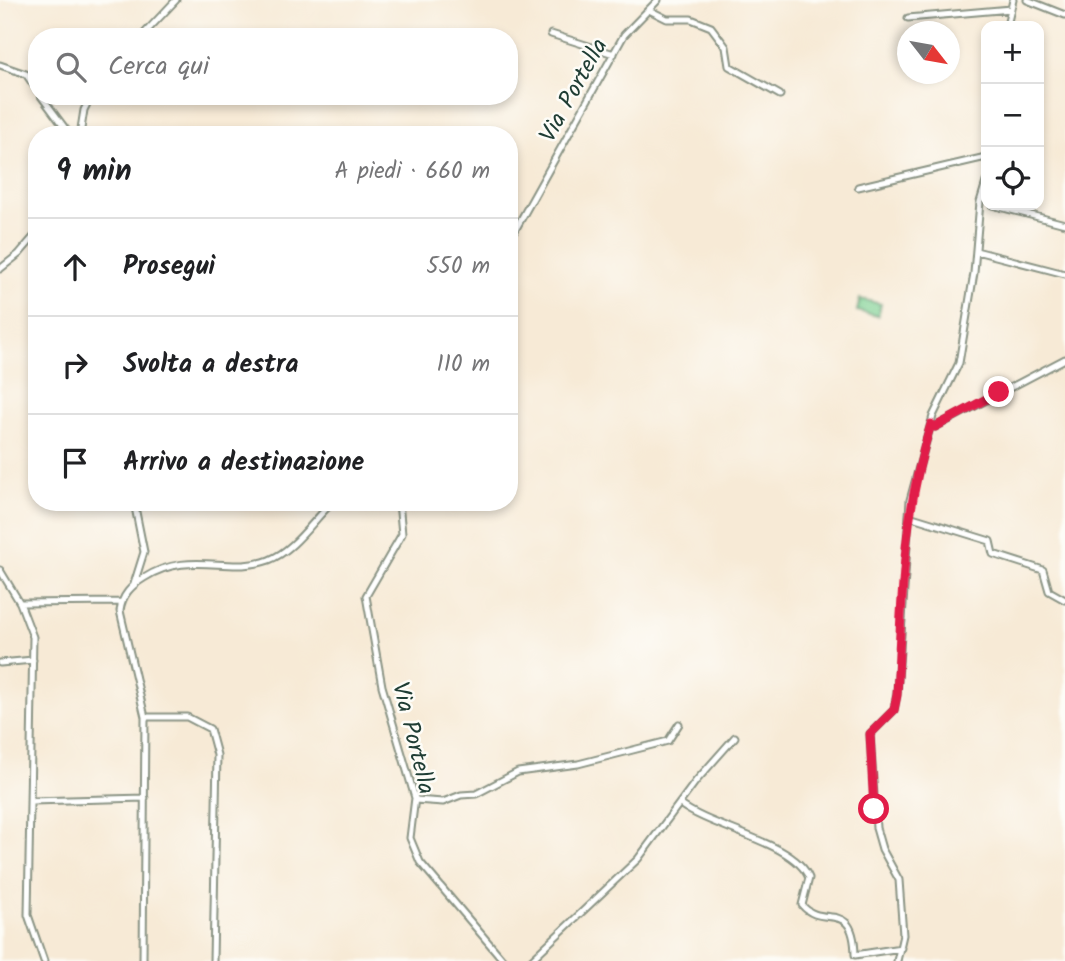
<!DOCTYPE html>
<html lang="it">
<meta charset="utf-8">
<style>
:root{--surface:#fff;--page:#f6f6f6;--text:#202124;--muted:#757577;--line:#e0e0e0}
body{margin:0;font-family:Kalam,sans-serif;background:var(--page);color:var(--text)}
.controls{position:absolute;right:21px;top:21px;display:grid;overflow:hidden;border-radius:14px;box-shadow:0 4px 10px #0003}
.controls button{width:63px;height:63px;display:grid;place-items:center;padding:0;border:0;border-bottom:2px solid var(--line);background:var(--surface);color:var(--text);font:35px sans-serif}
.compass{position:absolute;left:897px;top:21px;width:63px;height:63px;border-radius:50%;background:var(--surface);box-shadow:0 4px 10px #0003;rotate:121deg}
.stop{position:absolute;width:21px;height:21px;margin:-16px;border:5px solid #e11d48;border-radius:50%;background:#fff}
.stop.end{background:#e11d48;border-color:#fff;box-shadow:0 2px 7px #0008}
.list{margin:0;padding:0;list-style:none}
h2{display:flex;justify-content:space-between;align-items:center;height:91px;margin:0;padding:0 28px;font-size:30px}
h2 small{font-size:23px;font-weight:400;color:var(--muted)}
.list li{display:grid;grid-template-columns:46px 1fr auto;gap:21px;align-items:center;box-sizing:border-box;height:98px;padding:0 28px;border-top:2px solid var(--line)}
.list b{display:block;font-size:26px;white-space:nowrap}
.list em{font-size:23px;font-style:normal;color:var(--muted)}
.icon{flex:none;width:38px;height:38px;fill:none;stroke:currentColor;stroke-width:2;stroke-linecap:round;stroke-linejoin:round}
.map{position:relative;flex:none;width:1065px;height:961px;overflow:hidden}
.search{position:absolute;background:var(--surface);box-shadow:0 4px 10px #0003;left:28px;top:28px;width:490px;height:77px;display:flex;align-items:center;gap:18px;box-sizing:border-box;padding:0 24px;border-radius:28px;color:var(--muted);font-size:26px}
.panel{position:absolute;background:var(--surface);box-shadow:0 4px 10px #0003;left:28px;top:126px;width:490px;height:385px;border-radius:28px}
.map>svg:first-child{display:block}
</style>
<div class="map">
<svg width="1065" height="961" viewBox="0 0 1065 961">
<rect width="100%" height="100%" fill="#fdfcf7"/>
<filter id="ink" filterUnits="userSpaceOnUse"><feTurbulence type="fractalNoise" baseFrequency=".0143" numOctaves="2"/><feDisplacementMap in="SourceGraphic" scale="14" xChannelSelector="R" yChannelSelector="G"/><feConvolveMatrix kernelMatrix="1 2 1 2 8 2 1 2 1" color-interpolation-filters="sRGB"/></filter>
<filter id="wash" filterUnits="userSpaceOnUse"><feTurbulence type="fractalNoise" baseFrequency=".00686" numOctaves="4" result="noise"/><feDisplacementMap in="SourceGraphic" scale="28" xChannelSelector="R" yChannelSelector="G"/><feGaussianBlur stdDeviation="1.57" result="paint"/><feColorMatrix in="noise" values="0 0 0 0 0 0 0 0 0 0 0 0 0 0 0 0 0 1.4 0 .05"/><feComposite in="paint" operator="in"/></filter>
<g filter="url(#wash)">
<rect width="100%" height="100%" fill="#f7ead6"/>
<path fill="#7dd092" stroke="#4e8663" stroke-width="2" d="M860,299l21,5 -3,12 -21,-5z"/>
</g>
<g filter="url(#ink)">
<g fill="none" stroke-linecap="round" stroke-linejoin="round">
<defs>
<path id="street" d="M1027,0l38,15
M649,10l18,9h24l20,8 15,20 3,19 51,29
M908,18l103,-9
M1007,26l6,-26
M551,34l63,20
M141,37l35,-37
M0,65l26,9 11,16
M41,96l29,39
M80,135l4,-25 7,-14
M858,187l128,-30
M992,205l73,19
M509,241l115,-206 34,-35
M976,251l89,23
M0,269l19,-15 18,-21
M931,424l4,3 130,-68
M399,502l3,32 -36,62 16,90 33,112 -5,40 10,24 84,99
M909,516l81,25 3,13 50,16 6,21 16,9
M0,570l20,33 13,34 -5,278 16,46
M134,584l10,-32 -10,-50
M20,603l101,-1
M0,663l33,-3
M145,717h42l23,12 7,26 -4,206
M415,800l28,2 18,-7 15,-1 42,-22 60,-8 90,-23 11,-17
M31,801l114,-3
M680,804c32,25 115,38 129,74l-7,27c20,25 52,-8 53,50l46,-7
M143,961l2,-244 -25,-106c2,-16 11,-25 24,-33 45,-29 85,-3 125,-18 26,-10 44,-40 64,-58
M530,961l108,-102 58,-78 39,-44
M897,961l6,-26 -4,-55 -17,-31 -6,-21 -6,-94 24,-24 3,-16 13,-194 23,-84 26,-53 15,-90 6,-71 6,-20"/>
</defs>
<use href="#street" stroke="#8b9485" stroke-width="9"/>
<use href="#street" stroke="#fff" stroke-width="5"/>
</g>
</g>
<g fill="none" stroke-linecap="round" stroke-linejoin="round" filter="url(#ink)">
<path stroke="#e11d48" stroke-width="9" d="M874,809l-4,-75 24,-24 3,-15c5,-95 5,-180 34,-271l4,3 64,-35"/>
</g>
<g text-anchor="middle" stroke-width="5" stroke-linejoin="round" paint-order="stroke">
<g font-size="24" fill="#1f3d34" stroke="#fdfcf7">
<text transform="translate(573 90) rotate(-61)" y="8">Via Portella</text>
<text transform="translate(414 738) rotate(76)" y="8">Via Portella</text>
</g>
</g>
</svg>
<div class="controls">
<button>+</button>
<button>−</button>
<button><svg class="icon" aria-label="locate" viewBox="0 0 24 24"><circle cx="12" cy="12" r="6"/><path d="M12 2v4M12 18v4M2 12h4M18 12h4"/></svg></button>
</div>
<svg class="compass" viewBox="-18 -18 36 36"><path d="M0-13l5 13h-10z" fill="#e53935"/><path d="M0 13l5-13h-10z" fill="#757577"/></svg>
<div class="stop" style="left:874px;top:809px"></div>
<div class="stop end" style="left:999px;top:392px"></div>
<div class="search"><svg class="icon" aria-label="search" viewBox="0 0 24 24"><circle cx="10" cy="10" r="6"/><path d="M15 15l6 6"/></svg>Cerca qui</div>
<section class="panel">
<h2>9 min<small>A piedi · 660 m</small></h2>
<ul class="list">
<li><svg class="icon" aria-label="ahead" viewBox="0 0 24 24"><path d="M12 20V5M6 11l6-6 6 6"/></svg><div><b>Prosegui</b></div><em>550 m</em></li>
<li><svg class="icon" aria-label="right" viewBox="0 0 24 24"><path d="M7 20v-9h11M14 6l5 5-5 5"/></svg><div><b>Svolta a destra</b></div><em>110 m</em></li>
<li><svg class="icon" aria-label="arrive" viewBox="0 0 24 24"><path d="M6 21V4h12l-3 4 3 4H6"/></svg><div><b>Arrivo a destinazione</b></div></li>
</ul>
</section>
</div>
